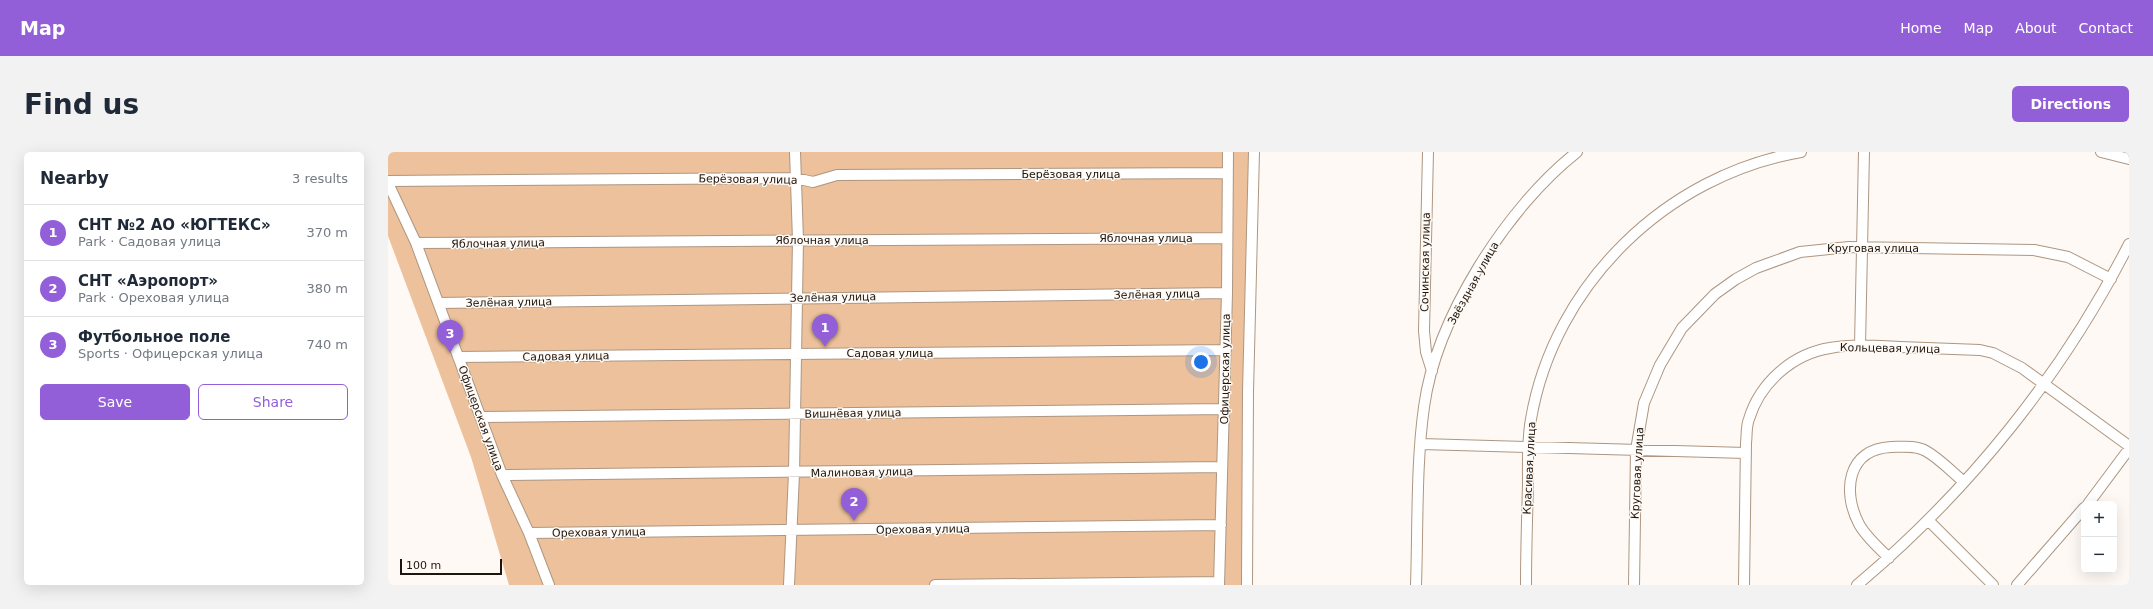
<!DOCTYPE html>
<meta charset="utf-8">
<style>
:root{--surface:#fff;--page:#f2f2f3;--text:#1f2937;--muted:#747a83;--line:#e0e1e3;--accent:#935fd8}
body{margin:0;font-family:"DejaVu Sans",sans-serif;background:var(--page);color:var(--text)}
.controls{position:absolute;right:12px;bottom:12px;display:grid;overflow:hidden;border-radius:6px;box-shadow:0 4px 16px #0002}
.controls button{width:36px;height:36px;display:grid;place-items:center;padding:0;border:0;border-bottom:1px solid var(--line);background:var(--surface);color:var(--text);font:20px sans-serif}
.scale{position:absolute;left:12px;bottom:10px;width:102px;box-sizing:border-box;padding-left:4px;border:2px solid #1e150d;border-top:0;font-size:11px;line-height:14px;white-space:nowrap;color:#1e150d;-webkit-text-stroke:3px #fef9f4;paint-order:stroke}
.you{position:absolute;left:813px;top:210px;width:14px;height:14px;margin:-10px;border:3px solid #fff;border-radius:50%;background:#1a73e8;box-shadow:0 0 0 6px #1a73e833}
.badge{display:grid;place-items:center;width:26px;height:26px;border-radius:50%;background:var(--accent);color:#fff;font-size:13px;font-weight:700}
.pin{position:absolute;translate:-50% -33px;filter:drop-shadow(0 1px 2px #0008)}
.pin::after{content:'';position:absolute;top:21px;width:14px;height:12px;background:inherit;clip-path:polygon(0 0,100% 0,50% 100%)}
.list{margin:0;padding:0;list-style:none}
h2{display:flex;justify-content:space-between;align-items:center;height:52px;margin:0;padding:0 16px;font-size:17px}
h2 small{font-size:13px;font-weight:400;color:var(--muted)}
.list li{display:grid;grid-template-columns:26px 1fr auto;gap:12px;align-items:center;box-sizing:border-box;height:56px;padding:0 16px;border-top:1px solid var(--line)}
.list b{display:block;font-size:15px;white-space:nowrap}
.list p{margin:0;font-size:13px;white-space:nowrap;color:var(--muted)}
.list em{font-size:13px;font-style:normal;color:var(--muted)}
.actions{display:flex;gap:8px;padding:12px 16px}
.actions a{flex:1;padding:9px 0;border:1px solid var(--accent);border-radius:6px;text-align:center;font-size:14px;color:var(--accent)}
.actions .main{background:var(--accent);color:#fff}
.map{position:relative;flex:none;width:1741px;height:433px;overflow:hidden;border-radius:6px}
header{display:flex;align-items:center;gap:24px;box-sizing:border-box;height:56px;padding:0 20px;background:var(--accent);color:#fff}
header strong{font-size:19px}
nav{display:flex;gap:22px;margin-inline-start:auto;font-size:14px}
.intro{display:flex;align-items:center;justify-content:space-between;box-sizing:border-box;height:96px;padding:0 24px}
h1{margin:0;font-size:28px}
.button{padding:10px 18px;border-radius:6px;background:var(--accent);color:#fff;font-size:14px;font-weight:700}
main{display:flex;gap:24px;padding:0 24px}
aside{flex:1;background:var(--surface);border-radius:6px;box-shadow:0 4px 16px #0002}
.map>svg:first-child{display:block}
</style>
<header>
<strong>Map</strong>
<nav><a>Home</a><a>Map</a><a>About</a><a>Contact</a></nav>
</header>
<div class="intro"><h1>Find us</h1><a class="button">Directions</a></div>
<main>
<aside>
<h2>Nearby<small>3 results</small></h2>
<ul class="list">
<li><span class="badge">1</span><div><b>СНТ №2 АО «ЮГТЕКС»</b><p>Park · Садовая улица</p></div><em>370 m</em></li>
<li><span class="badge">2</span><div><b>СНТ «Аэропорт»</b><p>Park · Ореховая улица</p></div><em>380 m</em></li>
<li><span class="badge">3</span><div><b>Футбольное поле</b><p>Sports · Офицерская улица</p></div><em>740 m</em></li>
</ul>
<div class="actions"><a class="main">Save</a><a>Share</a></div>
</aside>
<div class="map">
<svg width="1741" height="433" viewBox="0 0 1741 433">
<rect width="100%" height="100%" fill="#fef9f4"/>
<path fill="#ecc19b" d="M0,0h838l-9,305v128h-708l-38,-128 -83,-221z
M845,0h17l-7,433h-19z"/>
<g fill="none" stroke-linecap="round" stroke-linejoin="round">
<defs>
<path id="minor" d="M1040,0l-4,179 2,21 6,19
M1713,0l28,7
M0,29l407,-3 18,4 24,-7 390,-2
M0,31l28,60 86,232 27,58 20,52
M28,91l811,-5
M51,151l788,-10
M1472,194l4,-194
M70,205l768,-7
M93,265l743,-8
M1033,292l325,9
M114,323l720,-8
M1700,352l41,-55
M1540,368l65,65
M141,381l692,-8
M1501,406c-10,-10 -23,-21 -30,-34 -17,-32 -12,-75 32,-77 11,0 25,-2 35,4 14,8 26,21 38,31
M401,433l5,-112 4,-233 -3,-88
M547,433l284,-3
M831,433l8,-292 1,-141
M859,433l1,-193 6,-240
M1028,433c2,-58 0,-121 8,-178 12,-89 83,-200 153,-255
M1138,433c0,-33 1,-66 2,-100 0,-22 -1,-44 3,-66 23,-135 136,-244 270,-267
M1246,433l2,-135 8,-47 16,-38 22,-37 33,-34 21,-15 20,-11 44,-16 49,-5 185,3 34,7 43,22
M1356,433l2,-142c1,-8 0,-17 3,-24 11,-36 43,-65 81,-71 23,-4 47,-2 70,-1 27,1 53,2 80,3l13,3 29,15 107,78
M1469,433c112,-94 206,-211 272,-341
M1629,433l67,-77"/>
</defs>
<use href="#minor" stroke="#ae9681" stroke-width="12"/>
<use href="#minor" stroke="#fff" stroke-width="10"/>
</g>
<g text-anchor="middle" stroke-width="3" stroke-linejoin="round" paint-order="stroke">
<g font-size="11" fill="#1e150d" stroke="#fef9f4">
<text x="683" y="26">Берёзовая улица</text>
<text transform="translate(360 27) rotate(1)" y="4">Берёзовая улица</text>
<text x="758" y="90">Яблочная улица</text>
<text x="434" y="92">Яблочная улица</text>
<text transform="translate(110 91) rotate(-1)" y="4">Яблочная улица</text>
<text x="1485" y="100">Круговая улица</text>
<text transform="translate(1037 110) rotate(-89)" y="4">Сочинская улица</text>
<text transform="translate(1085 131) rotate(-61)" y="4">Звёздная улица</text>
<text transform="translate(769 142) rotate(-1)" y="4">Зелёная улица</text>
<text transform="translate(445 145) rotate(-1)" y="4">Зелёная улица</text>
<text transform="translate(121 150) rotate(-1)" y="4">Зелёная улица</text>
<text transform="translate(1502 196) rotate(1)" y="4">Кольцевая улица</text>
<text x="502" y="205">Садовая улица</text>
<text transform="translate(178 204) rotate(-1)" y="4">Садовая улица</text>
<text transform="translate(837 217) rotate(-89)" y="4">Офицерская улица</text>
<text transform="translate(465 261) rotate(-1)" y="4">Вишнёвая улица</text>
<text transform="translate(93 266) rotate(70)" y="4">Офицерская улица</text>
<text transform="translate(1141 316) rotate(-87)" y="4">Красивая улица</text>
<text transform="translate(474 320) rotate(-1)" y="4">Малиновая улица</text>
<text transform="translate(1249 321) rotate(-87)" y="4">Круговая улица</text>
<text transform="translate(535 377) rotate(-1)" y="4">Ореховая улица</text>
<text transform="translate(211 380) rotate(-1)" y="4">Ореховая улица</text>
</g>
</g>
</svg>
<div class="controls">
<button>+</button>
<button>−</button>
</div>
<div class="scale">100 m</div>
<div class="you"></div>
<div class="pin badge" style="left:437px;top:195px">1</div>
<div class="pin badge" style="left:466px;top:369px">2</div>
<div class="pin badge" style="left:62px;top:201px">3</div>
</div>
</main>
